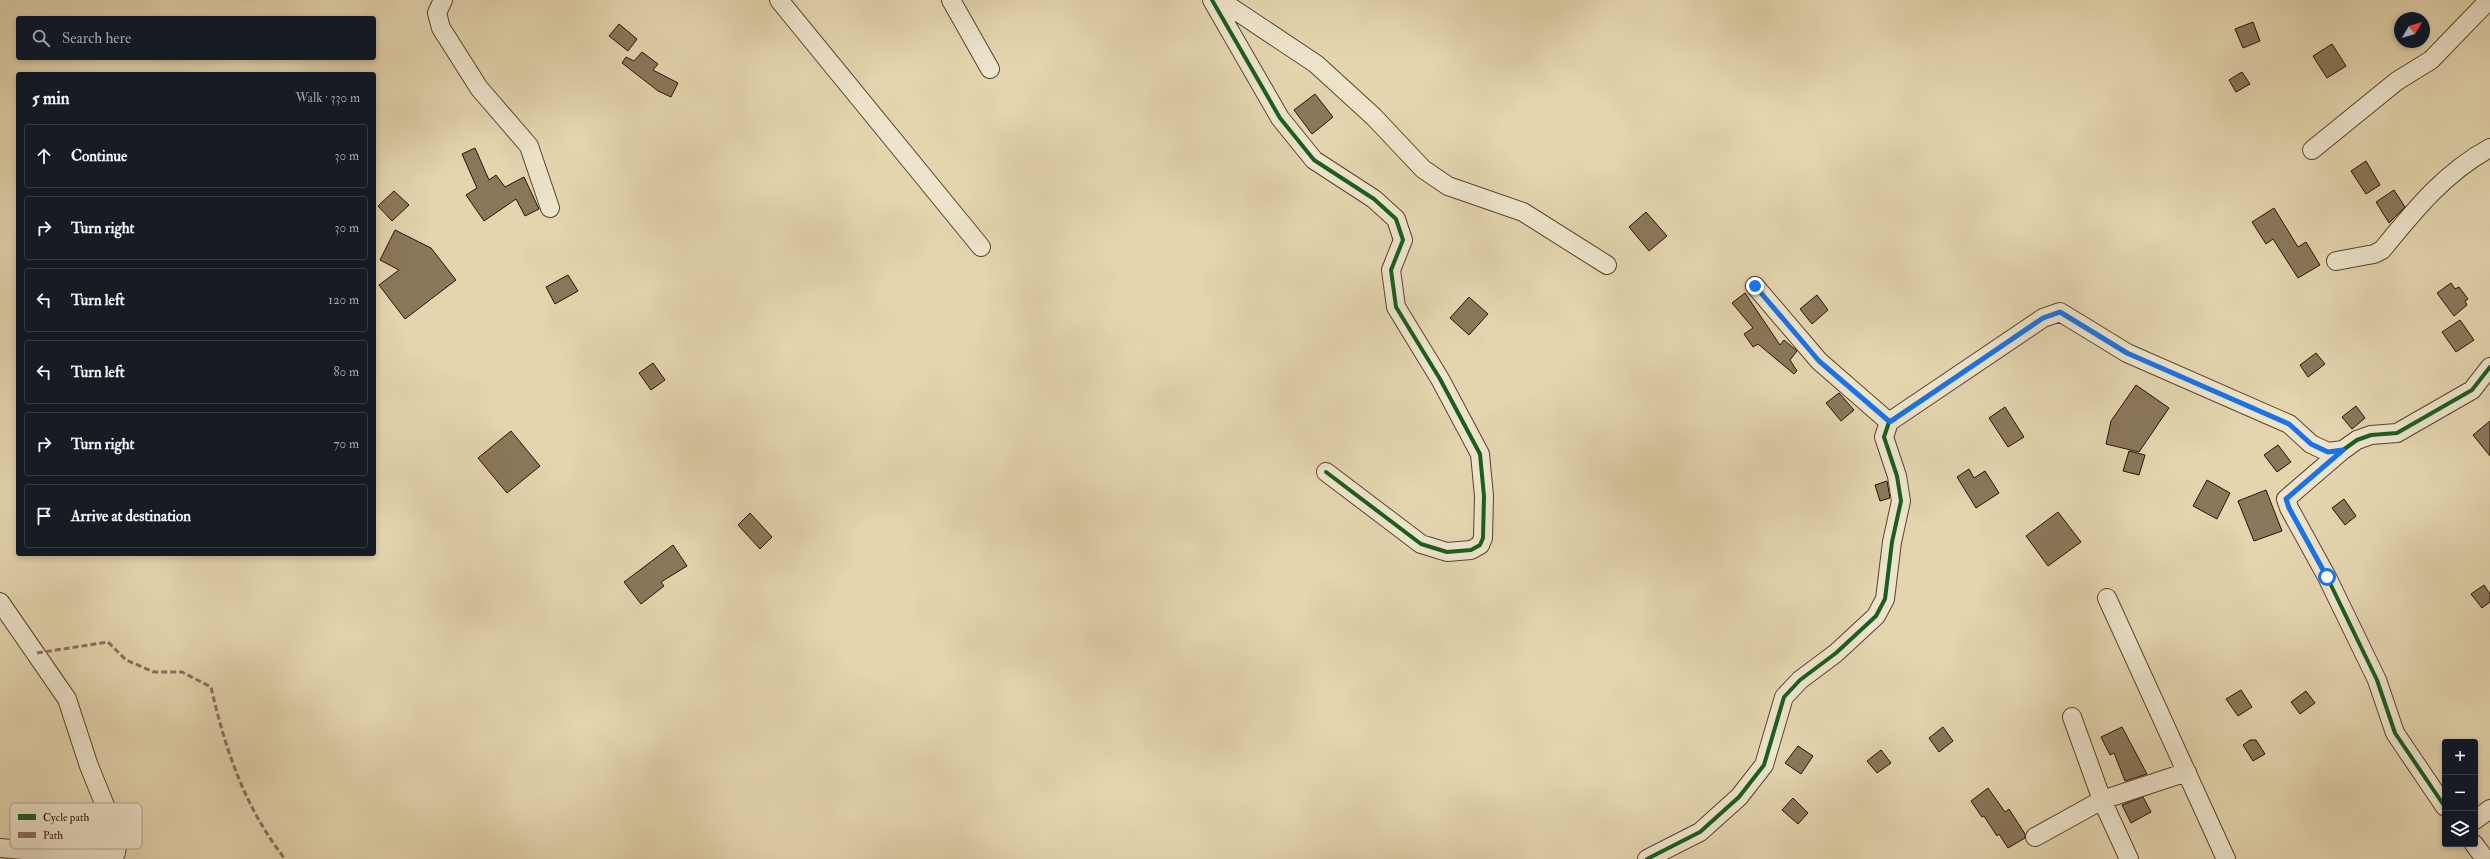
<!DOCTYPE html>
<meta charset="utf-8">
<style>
:root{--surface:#171b24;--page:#20242c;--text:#f1f3f6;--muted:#9ea1a6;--line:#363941}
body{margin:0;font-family:"IM FELL Double Pica",serif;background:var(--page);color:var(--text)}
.controls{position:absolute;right:12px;bottom:12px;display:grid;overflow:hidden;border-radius:4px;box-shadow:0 2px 6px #0003}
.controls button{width:36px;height:36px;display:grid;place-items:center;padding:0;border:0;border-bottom:1px solid var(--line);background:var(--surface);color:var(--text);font:20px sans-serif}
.compass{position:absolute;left:2394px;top:12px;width:36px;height:36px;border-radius:50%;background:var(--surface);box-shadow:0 2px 6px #0003;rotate:52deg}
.stop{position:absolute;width:12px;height:12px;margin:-9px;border:3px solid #1a73e8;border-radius:50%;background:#fff}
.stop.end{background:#1a73e8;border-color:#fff;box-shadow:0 1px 4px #0008}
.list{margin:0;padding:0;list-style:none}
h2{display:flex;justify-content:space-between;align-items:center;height:52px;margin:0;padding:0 16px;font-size:17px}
h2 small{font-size:13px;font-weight:400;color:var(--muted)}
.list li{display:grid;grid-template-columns:26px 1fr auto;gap:12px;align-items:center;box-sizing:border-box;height:64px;margin:0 8px 8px;padding:0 8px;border:1px solid var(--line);border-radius:4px}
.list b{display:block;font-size:15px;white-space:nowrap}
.list em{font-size:13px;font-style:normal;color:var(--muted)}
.icon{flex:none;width:22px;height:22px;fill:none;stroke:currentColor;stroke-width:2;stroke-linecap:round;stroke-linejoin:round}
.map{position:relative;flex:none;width:2490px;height:859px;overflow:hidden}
.search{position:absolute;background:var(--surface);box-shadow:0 2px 6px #0003;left:16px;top:16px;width:360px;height:44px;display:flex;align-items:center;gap:10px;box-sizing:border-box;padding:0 14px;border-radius:4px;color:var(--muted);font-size:15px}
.panel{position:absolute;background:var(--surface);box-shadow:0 2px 6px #0003;left:16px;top:72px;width:360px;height:484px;border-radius:4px}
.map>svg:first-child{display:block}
</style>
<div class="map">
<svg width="2490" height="859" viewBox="0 0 2490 859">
<rect width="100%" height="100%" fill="#e4d5af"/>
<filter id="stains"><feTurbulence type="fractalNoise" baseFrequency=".005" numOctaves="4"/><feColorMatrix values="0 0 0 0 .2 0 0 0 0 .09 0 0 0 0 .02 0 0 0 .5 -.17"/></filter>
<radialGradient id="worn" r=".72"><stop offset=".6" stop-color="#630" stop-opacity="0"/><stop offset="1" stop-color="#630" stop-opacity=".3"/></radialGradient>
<path fill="#8a785b" stroke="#291300" d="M2253,22l7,19 -17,7 -8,-19z
M619,24l18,15 -9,12 -19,-15z
M2332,44l14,22 -19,12 -14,-22z
M642,52l16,12 -5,6 25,13 -7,14 -13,-6 -36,-28 4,-6 8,4z
M2242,72l8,12 -14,8 -7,-12z
M1315,94l18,23 -21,17 -18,-24z
M475,148l14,32 7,-5 9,12 19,-10 15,32 -14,7 -9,-17 -32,22 -18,-26 11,-7 -15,-34z
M2366,161l14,24 -14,9 -15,-23z
M2394,190l11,17 -16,16 -13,-21z
M394,191l15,14 -17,16 -14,-15z
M2274,208l24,39 8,-5 14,23 -22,13 -25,-39 -7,5 -14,-22z
M1646,212l21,24 -18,15 -20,-24z
M395,230l36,18 25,32 -51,39 -26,-34 20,-15 -19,-10z
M568,275l10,16 -23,13 -9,-17z
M2451,283l4,6 4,-2 9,12 -3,2 2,4 -13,11 -17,-23z
M1745,293l35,52 4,-5 13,11 -7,9 7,11 -3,3 -36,-30 -5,3 -9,-13 9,-6 -21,-25z
M1817,295l11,15 -16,14 -12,-15z
M1469,297l19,17 -19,21 -19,-17z
M2460,320l14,20 -18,12 -14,-20z
M2316,353l9,11 -17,13 -8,-12z
M653,363l12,17 -14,10 -12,-17z
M2136,385l33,23 -30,44 -33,-8 5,-23z
M1839,393l15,17 -13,11 -15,-18z
M2356,406l9,12 -13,11 -10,-12z
M2005,407l19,30 -16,10 -19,-29z
M2490,421v35l-17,-21z
M511,431l29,35 -33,27 -29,-35z
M2278,445l13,17 -14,10 -13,-17z
M2129,451l16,4 -6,20 -16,-4z
M1969,469l5,9 11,-7 14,22 -23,15 -19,-31z
M2207,480l23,13 -13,26 -24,-13z
M1887,481l3,17 -10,3 -5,-16z
M2266,490l16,41 -28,10 -16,-40z
M2344,499l12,17 -11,9 -13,-17z
M2058,512l23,30 -33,24 -22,-30z
M750,513l22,24 -12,12 -22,-24z
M673,545l14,21 -26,16 3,4 -23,18 -17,-22z
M2484,585l6,9v8l-8,6 -11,-14z
M2241,690l11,17 -14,9 -12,-17z
M2306,691l9,12 -15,11 -9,-12z
M1943,727l10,14 -14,11 -10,-14z
M2122,727l25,47 -22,7 -11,-28 -4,2 -9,-18z
M2250,740h6l9,14 -12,7 -10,-16z
M1798,746l15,10 -12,18 -16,-11z
M1881,750l10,13 -14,10 -10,-12z
M1988,788l17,24 4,-3 16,25v4l-17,10 -9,-14 -2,2 -13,-20 -2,1 -11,-16z
M2143,797l8,15 -20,11 -9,-18z
M1793,798l15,15 -10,11 -16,-14z"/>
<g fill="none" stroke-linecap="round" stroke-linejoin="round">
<defs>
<path id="minor" d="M443,0l-6,13 4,15 38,60 50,58 21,62
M779,0l202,247
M951,0l39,69
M1212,0l68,118 34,42 60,39 22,20 7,21 -12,30 5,37 44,72 40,75 4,42 -1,42 -3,7 -9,5 -24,2 -26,-8 -95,-72
M1220,0l96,64 58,53 49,52 25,17 75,26 84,53
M2312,150l85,-69 34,-21 58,-60
M2336,261l38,-7 8,-4c32,-39 63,-78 108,-102
M1755,286l64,75 70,61
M2343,450l-57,49 3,9 38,69 50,103 18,53 50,74
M2107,598l119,261
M0,602l67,97 22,67 30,74 -5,19
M2072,717l30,83 27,59
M2475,820l15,-11
M2035,837l67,-37 85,-28
M2474,844l11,15
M0,848l93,8 23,-3
M1647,859l53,-27 39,-35 25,-32 20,-68 16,-17 36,-27 40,-37 9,-17 7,-57 9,-41 -4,-25 -13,-39 5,-15 154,-104 17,-6 67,41 162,71 22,20 17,8 15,-2 14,-10 14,-5 26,-2 75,-43 18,-23"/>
</defs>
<use href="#minor" stroke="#58442c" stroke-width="20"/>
<use href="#minor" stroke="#ede4cb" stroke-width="18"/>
<path stroke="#8d6e63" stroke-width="3" stroke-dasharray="6 3" stroke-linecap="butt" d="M37,653l71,-11 18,18 28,12h28l29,15c14,62 34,121 74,172"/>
<defs>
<path id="cycleway" d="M1212,0l68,118 34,42 60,39 22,20 7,21 -12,30 5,37 44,72 40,75 4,42 -1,42 -3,7 -9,5 -24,2 -26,-8 -95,-72
M2343,450l-57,49 3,9 38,69 50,103 18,53 50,74
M1647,859l53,-27 39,-35 25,-32 20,-68 16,-17 36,-27 40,-37 9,-17 7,-57 9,-41 -4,-25 -13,-39 5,-15 154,-104 17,-6 67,41 162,71 22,20 17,8 15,-2 14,-10 14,-5 26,-2 75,-43 18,-23"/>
</defs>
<use href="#cycleway" stroke="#ede4cb" stroke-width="6"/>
<use href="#cycleway" stroke="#1b5e20" stroke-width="4"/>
</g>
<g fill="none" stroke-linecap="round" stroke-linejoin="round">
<path stroke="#1a73e8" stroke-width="5" d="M1755,286l64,75 71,61 153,-104 17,-6 67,41 162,71 22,20 17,8 15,-2 -57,49 3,9 38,69"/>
</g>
<rect x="10" y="803" width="132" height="46" rx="6" fill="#ede4cb" stroke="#b2a58e" stroke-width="1"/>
<rect x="18" y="814" width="18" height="6" fill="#1b5e20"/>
<rect x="18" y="832" width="18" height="6" fill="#8d6e63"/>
<g font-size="11" fill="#291300">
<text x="43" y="821">Cycle path</text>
<text x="43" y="839">Path</text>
</g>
<rect width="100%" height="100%" filter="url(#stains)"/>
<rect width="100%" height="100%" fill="url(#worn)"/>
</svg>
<div class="controls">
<button>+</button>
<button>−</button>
<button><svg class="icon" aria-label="layers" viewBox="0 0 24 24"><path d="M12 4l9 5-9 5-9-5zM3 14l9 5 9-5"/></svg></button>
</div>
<svg class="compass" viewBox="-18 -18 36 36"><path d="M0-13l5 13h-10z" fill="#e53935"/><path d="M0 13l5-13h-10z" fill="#9ea1a6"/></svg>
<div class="stop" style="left:2327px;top:577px"></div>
<div class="stop end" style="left:1755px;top:286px"></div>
<div class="search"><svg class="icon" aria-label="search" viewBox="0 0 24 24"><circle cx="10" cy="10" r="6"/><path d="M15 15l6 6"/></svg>Search here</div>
<section class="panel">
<h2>5 min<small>Walk · 330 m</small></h2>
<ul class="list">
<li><svg class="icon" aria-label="ahead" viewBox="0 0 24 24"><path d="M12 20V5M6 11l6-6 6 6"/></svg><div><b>Continue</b></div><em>30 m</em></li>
<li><svg class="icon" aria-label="right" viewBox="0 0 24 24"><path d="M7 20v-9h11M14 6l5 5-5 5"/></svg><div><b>Turn right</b></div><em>30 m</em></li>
<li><svg class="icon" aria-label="left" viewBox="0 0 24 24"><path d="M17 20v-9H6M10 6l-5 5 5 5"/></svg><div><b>Turn left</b></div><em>120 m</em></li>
<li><svg class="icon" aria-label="left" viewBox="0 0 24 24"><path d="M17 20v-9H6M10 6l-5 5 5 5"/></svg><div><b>Turn left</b></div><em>80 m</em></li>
<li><svg class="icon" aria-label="right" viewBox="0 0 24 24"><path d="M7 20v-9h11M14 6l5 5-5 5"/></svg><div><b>Turn right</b></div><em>70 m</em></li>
<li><svg class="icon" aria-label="arrive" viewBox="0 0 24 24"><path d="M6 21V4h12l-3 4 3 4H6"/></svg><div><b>Arrive at destination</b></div></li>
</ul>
</section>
</div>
